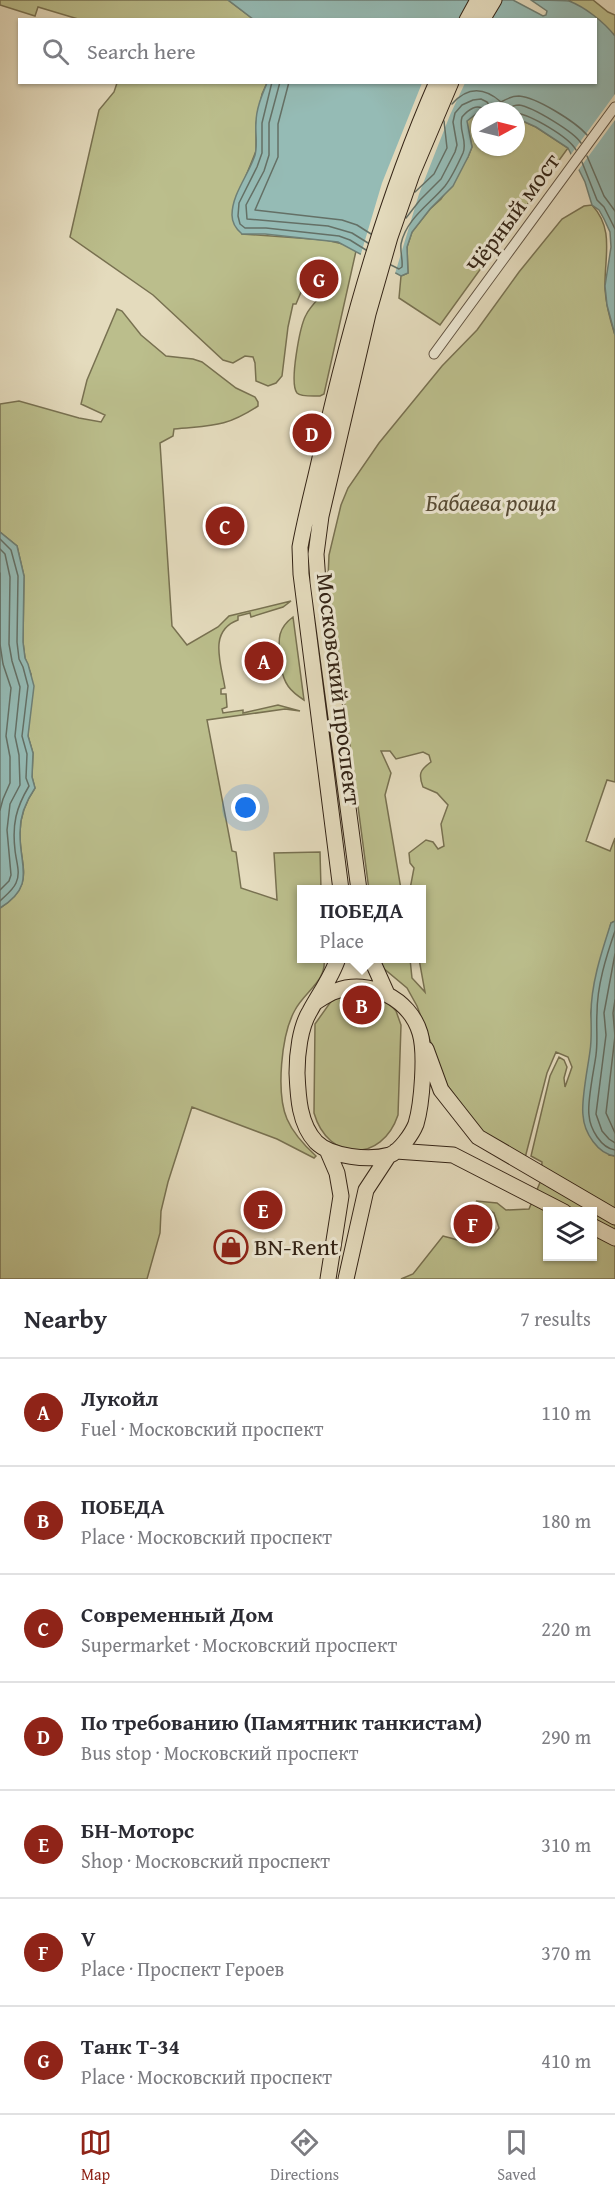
<!DOCTYPE html>
<meta charset="utf-8">
<style>
:root{--surface:#fff;--page:#f7f7f7;--text:#2b2b33;--muted:#7c7c81;--line:#e1e1e2;--accent:#8f2418}
body{margin:0;font-family:"Gentium Book Plus",serif;background:var(--page);color:var(--text)}
.controls{position:absolute;right:18px;bottom:18px;display:grid;overflow:hidden;border-radius:0px;box-shadow:0 2px 4px #0004}
.controls button{width:54px;height:54px;display:grid;place-items:center;padding:0;border:0;border-bottom:2px solid var(--line);background:var(--surface);color:var(--text);font:30px sans-serif}
.compass{position:absolute;left:471px;top:102px;width:54px;height:54px;border-radius:50%;background:var(--surface);box-shadow:0 2px 4px #0004;rotate:83deg}
.you{position:absolute;left:246px;top:808px;width:21px;height:21px;margin:-15px;border:4px solid #fff;border-radius:50%;background:#1a73e8;box-shadow:0 0 0 9px #1a73e833}
.badge{display:grid;place-items:center;width:39px;height:39px;border-radius:50%;background:var(--accent);color:#fff;font-size:20px;font-weight:700}
.pin{position:absolute;translate:-50% -50%;border:3px solid #fff;box-shadow:0 2px 6px #0006}
.popup{position:absolute;left:297px;top:885px;width:129px;height:78px;box-sizing:border-box;display:grid;place-content:center;border-radius:0px;background:var(--surface);filter:drop-shadow(0 2px 4px #0005);font-size:20px;white-space:nowrap;color:var(--muted)}
.popup b{font-size:22px;color:var(--text)}
.popup::after{content:'';position:absolute;left:50%;top:100%;margin-left:-12px;border:12px solid transparent;border-top-color:var(--surface)}
.list{margin:0;padding:0;list-style:none}
h2{display:flex;justify-content:space-between;align-items:center;height:78px;margin:0;padding:0 24px;font-size:26px}
h2 small{font-size:20px;font-weight:400;color:var(--muted)}
.list li{display:grid;grid-template-columns:39px 1fr auto;gap:18px;align-items:center;box-sizing:border-box;height:108px;padding:0 24px;border-top:2px solid var(--line)}
.list b{display:block;font-size:22px;white-space:nowrap}
.list p{margin:0;font-size:20px;white-space:nowrap;color:var(--muted)}
.list em{font-size:20px;font-style:normal;color:var(--muted)}
.icon{flex:none;width:33px;height:33px;fill:none;stroke:currentColor;stroke-width:2;stroke-linecap:round;stroke-linejoin:round}
.map{position:relative;flex:none;width:615px;height:1279px;overflow:hidden}
.search{position:absolute;background:var(--surface);box-shadow:0 2px 4px #0004;left:18px;right:18px;top:18px;height:66px;display:flex;align-items:center;gap:15px;box-sizing:border-box;padding:0 21px;border-radius:0px;color:var(--muted);font-size:22px}
.sheet{height:834px;background:var(--surface)}
nav{display:flex;justify-content:space-around;align-items:center;box-sizing:border-box;height:84px;border-top:2px solid var(--line);background:var(--surface);font-size:16px;color:var(--muted)}
nav a{display:grid;justify-items:center;gap:3px}
nav .on{color:var(--accent)}
.map>svg:first-child{display:block}
</style>
<div class="map">
<svg width="615" height="1279" viewBox="0 0 615 1279">
<rect width="100%" height="100%" fill="#e4dbbd"/>
<filter id="stains"><feTurbulence type="fractalNoise" baseFrequency=".00333" numOctaves="4"/><feColorMatrix values="0 0 0 0 .2 0 0 0 0 .09 0 0 0 0 .02 0 0 0 .5 -.17"/></filter>
<radialGradient id="worn" r=".72"><stop offset=".6" stop-color="#630" stop-opacity="0"/><stop offset="1" stop-color="#630" stop-opacity=".3"/></radialGradient>
<path fill="#bbbe8c" stroke="#787151" stroke-width="1.5" fill-rule="evenodd" d="M0,0h228l25,19h-175l-40,-12 -3,9 -35,-11z
M568,0h25l15,12 7,3v21l-23,-21z
M117,83h150l-5,11 -6,29v28l-12,30 -2,53 84,6 21,5 9,6 -32,143 -4,2c-6,0 -19,1 -23,-3 -8,-10 3,-67 9,-78 7,-14 23,-24 28,-38 4,-16 -11,-22 -22,-11l-16,38h-3l-5,23 -6,49 -6,7 -8,3 -12,-5 -1,-18 -2,-6 -8,-1 -12,7 -10,-3 -70,-65 -83,-58 29,-127 15,-18z
M480,112v35h36v-29l20,9 32,21 -128,177 -41,-27 2,-22 7,-3 -1,-26 5,-15 18,-23 11,-10 27,-42 4,-10 -6,-26 5,-5z
M592,205c23,25 12,52 13,84 1,16 5,31 10,46v447l-8,-2 -21,61 24,10 5,-13v83l-4,2 -17,68 -3,22 18,142 6,1v123h-214l12,-5 30,-38c25,6 40,18 56,-8l-5,-15 -18,-12 21,2 9,7 23,-1 12,-29 1,-18 -11,-6 19,-80 9,-19 5,3 3,7 -3,11 1,9 7,-20 -4,-10 -12,-5 -9,21 -22,85 -43,-26 -35,-47 -30,-79 -10,-18 -25,-21 -3,-8h31l2,19 13,14 -6,-33 3,-1v-68l-12,-1 4,-21 -4,-5 -1,-10 17,-13 7,2 5,7 6,-3 -3,-22 7,-19 -11,-12 -14,-6c-5,-13 -3,-17 8,-25l-2,-7 -6,-3 -27,7 -6,-8h-9l10,22 -6,22 16,94 -32,1 -41,-312 1,-23 12,-50 7,-17 31,-45 63,-77 35,-36 42,-58 43,-53 22,-13zM548,1212h44v44h-44z
M117,309l5,2 19,24 25,21 27,3 9,3 34,26 19,9 3,5v4c-34,22 -46,19 -84,23l-1,7 -13,7 12,183 15,19 31,-18 11,-11 62,-15 -8,6 -32,10 -1,-4 -12,3v4c-30,11 -17,43 -13,68l-4,1v5h5l1,13 -5,2 1,4 20,-3v3l35,-8 22,6 -15,-2 -78,11 25,131 4,1 5,36 36,12 -3,-47 46,-1 1,37 -19,1v68l22,1c3,22 -20,33 -29,51 -14,25 -19,83 -8,109 6,14 18,27 29,37l-2,2 -37,-19 -85,-32 -24,75 -7,29 -1,22 -13,46h-147v-371c37,-24 19,-42 20,-76 0,-18 6,-31 15,-44l-3,-11 1,-24 -5,-17 3,-62 -6,-16 -2,-16 1,-66 -7,-30 -17,-14v-128l19,-3 60,17 22,4 4,-7 -24,-11 6,-24z
M293,617l11,83c-14,-9 -20,-16 -23,-33l3,-1 -1,-9 -3,-1c-2,-17 -2,-28 13,-39z
M359,990l27,10 10,11 5,14 -3,90c-16,48 -70,47 -84,-2l1,-89 17,-24z"/>
<path fill="#95bbb5" stroke="#6e7f75" stroke-width="1.5" d="M228,0h285l30,16 3,-1 1,-4 -16,-11c11,0 28,0 38,1 16,6 35,21 46,35v299l-8,-30 -2,-19 6,-39 -1,-15 -6,-13 -5,-9 -7,-5 -7,-23 -17,-34 -32,-21 -20,-9v-7h-36l-13,10 5,26 -4,10 -15,29 -23,23 -18,23 -5,15 1,26 -7,3 -63,-34 -73,-8h-23c-6,-5 -10,-11 -10,-19 0,-21 17,-41 23,-60 3,-11 0,-22 1,-32 0,-14 6,-28 11,-40l329,-1v-62l-343,-1z
M0,532l17,14 7,30 -1,66 2,16 3,6 6,22 -6,50 5,17 -1,24 3,11c-9,13 -15,26 -15,44 -1,34 17,53 -20,76z
M615,921v235c-17,-2 -31,-23 -32,-41 -2,-15 5,-48 7,-64 2,-13 1,-25 1,-37 0,-31 11,-63 20,-91z"/>
<path fill="#e4dbbd" d="M422,83h43l-15,32 -31,79 -25,83 -34,-20 22,-74z
M615,94v26l-38,52 -8,-15z"/>
<g fill="none" stroke-linecap="round" stroke-linejoin="round">
<path stroke="#647066" stroke-width="1.5" d="M272,82l-10,41v30l-5,14 -18,36 -1,13 2,8 5,4h21l73,8 11,4 16,10
M280,82l-11,41v32l-5,16 -18,34 1,14 81,7 24,7 16,10
M289,82l-11,42v33l-23,53 87,10 15,5 14,9
M452,104c16,-18 32,-17 49,-2 5,-3 11,-6 18,-6 17,1 57,26 68,39
M506,111c4,-4 7,-6 13,-6 14,2 55,27 62,38
M516,113c15,2 53,24 60,37
M587,156l17,40 11,15
M582,162l15,38 7,7 11,22
M415,192l19,-18 13,-26 -3,-27
M406,218l14,-18 21,-21 14,-27 2,-7 -4,-23 2,-9 7,-8 11,-5 8,-1 6,3 6,9
M391,265l8,4 3,-2c1,-7 -2,-15 -1,-23 5,-25 29,-40 44,-58 7,-9 13,-22 18,-33 5,-12 -5,-23 -1,-36 6,-7 16,-15 23,-6
M0,539l11,11 7,26 -1,66 2,17 4,8 5,19 -6,50 5,18 -1,24 3,8c-13,22 -17,38 -14,64 1,11 6,23 1,33 -3,7 -11,13 -16,18
M0,549l5,5 5,23 -1,67 3,17 8,26 -5,49 4,19 1,30 -10,19 -3,26 4,45 -2,6 -9,9
M0,573v71l3,20 8,24 -5,48 4,21v26l-7,16 -3,11
M615,931c-9,26 -18,55 -18,82 -1,14 1,27 -1,42 -2,15 -9,47 -7,60 1,14 12,33 26,35
M615,954l-11,59 2,22 -10,79 6,17 7,8 6,4
M615,1000l-2,13 2,23 -9,77 9,20"/>
<defs>
<path id="street" d="M434,354l181,-247"/>
<path id="primary" d="M467,20l11,-20
M482,20l12,-20
M341,890l-40,-316 -1,-27c6,-33 15,-65 22,-98 29,-126 63,-248 115,-367
M359,890l-41,-308 -2,-28 5,-38 47,-202 22,-77 22,-63 39,-92
M371,958l16,36
M316,1002c6,-4 13,-9 20,-11 33,-13 74,8 84,42 6,20 2,71 -4,91 -4,10 -16,27 -26,31 -21,6 -59,2 -74,-13 -17,-18 -18,-46 -19,-69 0,-19 3,-46 13,-62 9,-17 22,-34 28,-53
M426,1049l15,41 37,47 137,80
M396,1151l57,4 111,57
M592,1226l23,12
M328,1279l13,-83 -4,-23 -9,-21
M346,1279l20,-89 23,-35"/>
</defs>
<use href="#street" stroke="#605240" stroke-width="11"/>
<use href="#primary" stroke="#342416" stroke-width="17"/>
<use href="#street" stroke="#ede8d4" stroke-width="9"/>
<use href="#primary" stroke="#e4dbbd" stroke-width="15"/>
</g>
<defs>
<symbol id="shop-ring" viewBox="-11 -11 22 22"><circle r="9.5" fill="#ede8d4" stroke="#8f2418" stroke-width="1.5"/><path d="M-5-2.5h2.3a2.7 3.5 0 0 1 5.4 0H5L5.5 6h-11ZM-1.5-2.5h3a1.5 2.3 0 0 0-3 0Z" fill="#8f2418"/></symbol>
</defs>
<g fill-rule="evenodd">
<use href="#shop-ring" x="212" y="1228" width="38" height="38"/>
</g>
<g text-anchor="middle" stroke-width="6" stroke-linejoin="round" paint-order="stroke">
<g font-size="24" fill="#342416" stroke="#ede8d4">
<text transform="translate(513 213) rotate(-54)" y="8">Чёрный мост</text>
<text transform="translate(339 689) rotate(83)" y="8">Московский проспект</text>
</g>
<g font-size="24" font-style="italic" fill="#564a34" stroke="#ede8d4">
<text x="491" y="511">Бабаева роща</text>
</g>
<g font-size="24" fill="#342416" stroke="#ede8d4" text-anchor="start">
<text x="254" y="1255">BN-Rent</text>
</g>
</g>
<rect width="100%" height="100%" filter="url(#stains)"/>
<rect width="100%" height="100%" fill="url(#worn)"/>
</svg>
<div class="controls">
<button><svg class="icon" aria-label="layers" viewBox="0 0 24 24"><path d="M12 4l9 5-9 5-9-5zM3 14l9 5 9-5"/></svg></button>
</div>
<svg class="compass" viewBox="-18 -18 36 36"><path d="M0-13l5 13h-10z" fill="#e53935"/><path d="M0 13l5-13h-10z" fill="#7c7c81"/></svg>
<div class="you"></div>
<div class="pin badge" style="left:264px;top:661px">A</div>
<div class="pin badge" style="left:362px;top:1005px">B</div>
<div class="popup"><b>ПОБЕДА</b>Place</div>
<div class="pin badge" style="left:225px;top:526px">C</div>
<div class="pin badge" style="left:312px;top:433px">D</div>
<div class="pin badge" style="left:263px;top:1210px">E</div>
<div class="pin badge" style="left:473px;top:1224px">F</div>
<div class="pin badge" style="left:319px;top:279px">G</div>
<div class="search"><svg class="icon" aria-label="search" viewBox="0 0 24 24"><circle cx="10" cy="10" r="6"/><path d="M15 15l6 6"/></svg>Search here</div>
</div>
<section class="sheet">
<h2>Nearby<small>7 results</small></h2>
<ul class="list">
<li><span class="badge">A</span><div><b>Лукойл</b><p>Fuel · Московский проспект</p></div><em>110 m</em></li>
<li><span class="badge">B</span><div><b>ПОБЕДА</b><p>Place · Московский проспект</p></div><em>180 m</em></li>
<li><span class="badge">C</span><div><b>Современный Дом</b><p>Supermarket · Московский проспект</p></div><em>220 m</em></li>
<li><span class="badge">D</span><div><b>По требованию (Памятник танкистам)</b><p>Bus stop · Московский проспект</p></div><em>290 m</em></li>
<li><span class="badge">E</span><div><b>БН-Моторс</b><p>Shop · Московский проспект</p></div><em>310 m</em></li>
<li><span class="badge">F</span><div><b>V</b><p>Place · Проспект Героев</p></div><em>370 m</em></li>
<li><span class="badge">G</span><div><b>Танк Т-34</b><p>Place · Московский проспект</p></div><em>410 m</em></li>
</ul>
</section>
<nav>
<a class="on"><svg class="icon" aria-label="map" viewBox="0 0 24 24"><path d="M3 6l6-2 6 2 6-2v14l-6 2-6-2-6 2zM9 4v14M15 6v14"/></svg>Map</a>
<a><svg class="icon" aria-label="directions" viewBox="0 0 24 24"><path d="M12 3l9 9-9 9-9-9zM9 14v-3h6M13 9l2 2-2 2"/></svg>Directions</a>
<a><svg class="icon" aria-label="saved" viewBox="0 0 24 24"><path d="M7 4h10v16l-5-4-5 4z"/></svg>Saved</a>
</nav>
